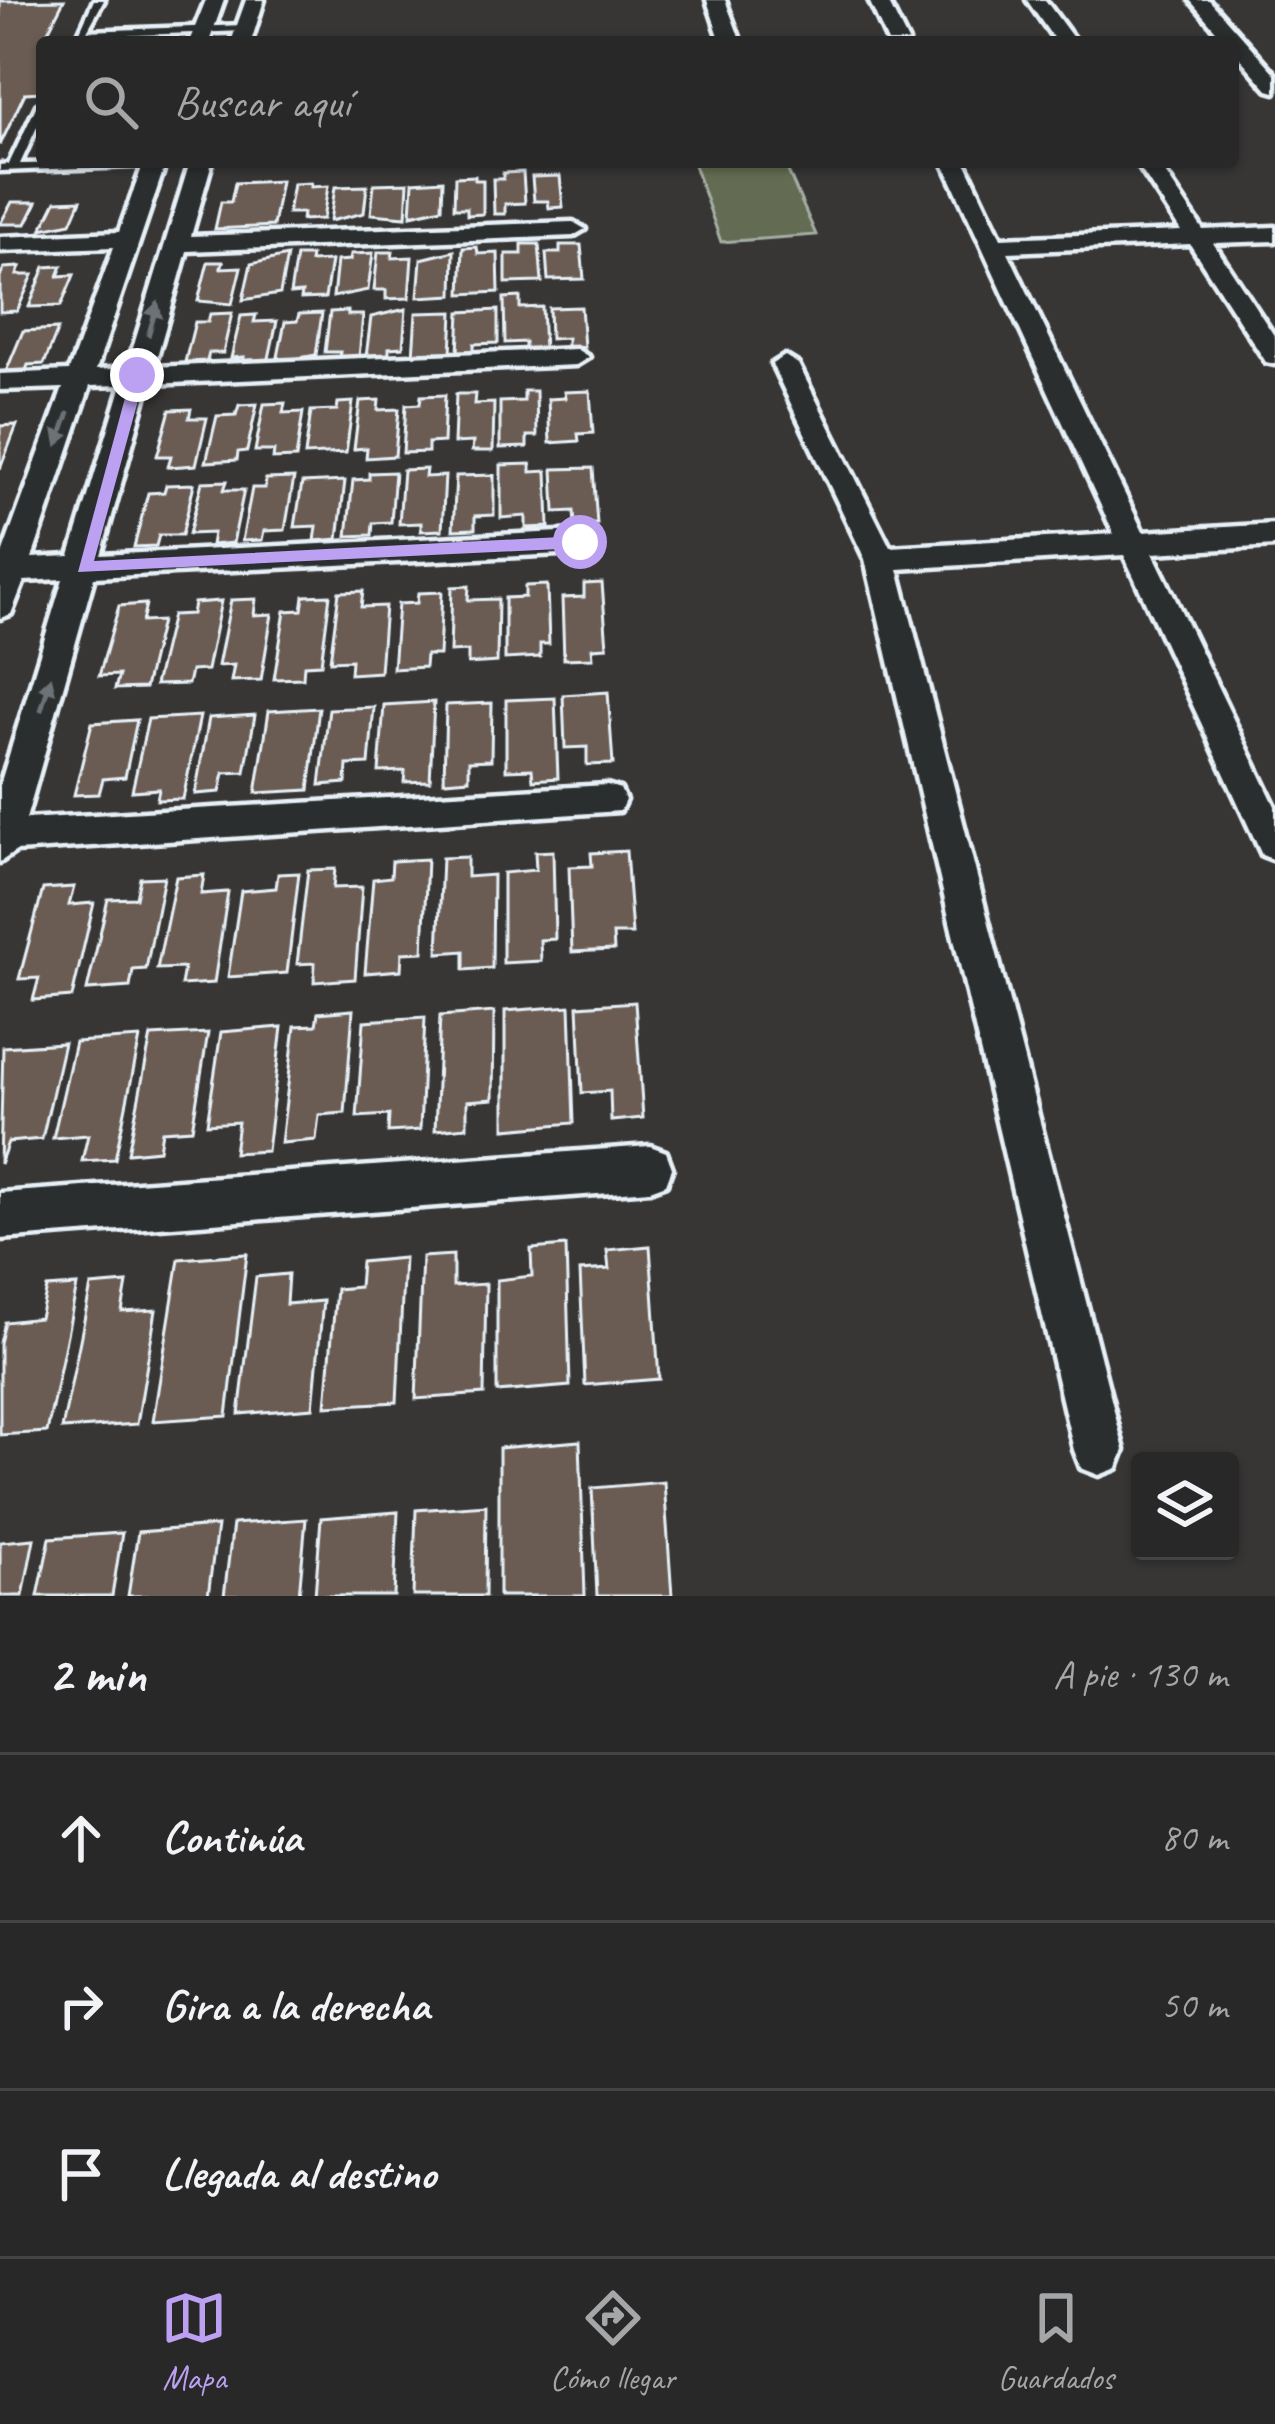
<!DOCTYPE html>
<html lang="es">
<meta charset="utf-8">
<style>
:root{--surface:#292828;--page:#313030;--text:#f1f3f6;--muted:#a5a6a8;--line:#454445;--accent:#bca0f2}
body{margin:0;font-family:Caveat,sans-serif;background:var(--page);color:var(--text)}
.controls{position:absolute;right:36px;bottom:36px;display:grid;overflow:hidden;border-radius:12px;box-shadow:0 3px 9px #0004}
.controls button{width:108px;height:108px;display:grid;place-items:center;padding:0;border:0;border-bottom:3px solid var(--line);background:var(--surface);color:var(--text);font:60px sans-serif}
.stop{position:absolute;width:36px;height:36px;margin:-27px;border:9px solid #bca0f2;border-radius:50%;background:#fff}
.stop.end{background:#bca0f2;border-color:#fff;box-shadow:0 3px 12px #0008}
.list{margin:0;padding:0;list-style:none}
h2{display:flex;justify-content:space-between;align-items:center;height:156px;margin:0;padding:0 48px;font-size:51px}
h2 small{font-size:39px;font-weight:400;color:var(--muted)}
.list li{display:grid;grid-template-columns:78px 1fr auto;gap:36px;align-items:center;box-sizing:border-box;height:168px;padding:0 48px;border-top:3px solid var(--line)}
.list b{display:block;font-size:45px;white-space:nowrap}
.list em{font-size:39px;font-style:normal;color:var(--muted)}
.icon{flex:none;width:66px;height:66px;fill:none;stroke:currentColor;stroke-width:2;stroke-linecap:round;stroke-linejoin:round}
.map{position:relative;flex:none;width:1275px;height:1596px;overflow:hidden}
.search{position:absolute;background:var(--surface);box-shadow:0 3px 9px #0004;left:36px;right:36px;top:36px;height:132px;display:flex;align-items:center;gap:30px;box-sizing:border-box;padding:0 42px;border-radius:12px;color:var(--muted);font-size:45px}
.sheet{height:660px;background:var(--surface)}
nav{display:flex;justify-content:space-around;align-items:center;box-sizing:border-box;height:168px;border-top:3px solid var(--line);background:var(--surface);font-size:33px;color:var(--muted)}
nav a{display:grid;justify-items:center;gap:6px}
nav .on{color:var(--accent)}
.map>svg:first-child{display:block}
</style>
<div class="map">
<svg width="1275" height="1596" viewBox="0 0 1275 1596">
<rect width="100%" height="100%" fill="#373635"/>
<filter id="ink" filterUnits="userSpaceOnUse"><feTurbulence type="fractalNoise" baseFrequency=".00833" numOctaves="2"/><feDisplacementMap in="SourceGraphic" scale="24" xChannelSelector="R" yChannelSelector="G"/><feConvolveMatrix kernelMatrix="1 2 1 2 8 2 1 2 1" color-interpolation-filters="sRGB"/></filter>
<g filter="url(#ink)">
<path fill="#646c52" stroke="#a6aea5" stroke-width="3" d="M693,162h91l32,73 -95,7z"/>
<path fill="#6b5c52" stroke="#e8f1f8" stroke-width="3" d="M64,0l-23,45 1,47 -17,1 -25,52v-144z
M523,172l2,31 -20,1v10h-11l-1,-35h10v-6z
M475,176v4h8v34l-16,1v-7h-13l1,-31z
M560,176l3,31 -14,1 -1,-7h-14l-2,-24z
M443,180l-1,28 -31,7 2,-33z
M281,181l-8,45 -58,3 6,-27h10l4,-19z
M311,183v4l17,-1 -5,33 -21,1 1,-7h-15l5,-29z
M408,183l-2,34 -35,-3 3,-30z
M367,186l-3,27 -34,8 5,-34z
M81,200l-10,23 -29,6 14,-28z
M12,202h25l-11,22h-26z
M522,244h17l3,38 -36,1v-29h16z
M560,245h21l3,34 -36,1 -2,-27h14z
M477,247l1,7 20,-1 1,39 -38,2 2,-46z
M454,251l-1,44 -35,2 3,-38z
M378,252h15l-1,6 20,-1 -3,41 -23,1v-9h-12z
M373,253l-5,37 -35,7 4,-36 13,-1 1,-6z
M287,256l-7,38 -37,6 8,-36z
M296,256h15l-1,6 21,-1 -6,37 -24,1 1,-6 -12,1z
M208,262h15l-2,6 20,-1 -9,37 -34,-3z
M62,266l-4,10 16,-1 -13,31 -32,1 16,-40z
M20,267l-3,8h16l-16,36 -17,1v-35l4,-9z
M520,297v11l22,-1 2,43 -19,2v-10l-20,1 -1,-45z
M581,307l3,40 -17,1v-10l-17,1 -1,-31z
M406,309l-3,38 -14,1v8l-23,1 5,-40z
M498,310v33l-24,1v8h-16l2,-40z
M348,311v4h15l-4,42 -20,1 1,-6h-15l5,-40z
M453,312l-2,42 -38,2 3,-43z
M232,313l-9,40h-14l-2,8 -22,1 10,-40h13l2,-8z
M322,313l-6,42 -39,7 8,-40 12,-1 2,-7z
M256,315l-2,7 23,-1 -9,42 -25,1 1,-7 -13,1 10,-42z
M58,329l-14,35 -16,1 -3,8 -20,1 18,-43z
M524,391h12l1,45h-10v11l-27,1v-46l24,-1z
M590,391l3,42 -15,1 1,7 -29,2 -2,-44 17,-1 -1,-6z
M456,394h19l-1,10 20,-1 -1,48h-21l1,-9 -19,1z
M445,395l-2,47 -15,1v9l-25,1 3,-48 14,-1 1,-8z
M379,400l-1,10 21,-1 -4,47 -29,2 1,-10 -13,1 6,-48z
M353,402l-7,51 -41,2 6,-44 26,-1 1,-7z
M285,403l-2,10 20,-1 -7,46 -23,1 1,-8h-19l9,-47z
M257,404l-10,47 -9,1 -1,8 -31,2 11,-46 19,-1 3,-10z
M191,409l-2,9h18l-11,47 -28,2 3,-11h-14l13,-46z
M17,425l-17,44v-43z
M531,464v8l16,-1 2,56 -23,1v-12l-25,2v-53z
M593,468l4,56 -22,1 -1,-14 -19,1 -2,-43z
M426,469l-1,8 20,-1 -3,54 -21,1v-8l-22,1 4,-54z
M395,472l-4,50 -18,1 -1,12 -25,1 6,-56 16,-1v-6z
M494,475v40l-19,1v13l-22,1 3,-54z
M294,478l-9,52 -21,1 -2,9 -20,1 10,-53h13l1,-9z
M227,481l-3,9h20l-11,53 -22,2 2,-12 -24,1 13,-52z
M345,481l-7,58 -23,2 2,-15 -22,1 7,-44z
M194,484l-12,51h-23l-3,11 -22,1 14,-54 16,-1 2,-7z
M602,583l5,64 -15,1 1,10 -29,1 -2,-61 22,-1v-13z
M547,585l2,59h-9v13l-35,2v-61l20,-1v-11z
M469,586l-1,14 30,-1 -1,63 -29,2v-13l-18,1 2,-65z
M363,591l-2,16 24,-1 -5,66 -30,2 1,-14 -21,1 9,-69z
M442,592l-3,63h-13l-1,12 -32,2 5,-65 19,-1 1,-10z
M330,595l-9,69 -17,1 -1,13 -29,1 11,-68 17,-1 2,-14z
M256,599l-2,16 18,-1 -11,66 -30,1 3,-16 -16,1 13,-66z
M221,601l-14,69 -16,1 -3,13 -33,1 17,-70 20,-1 2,-11z
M146,604l-4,18 19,-1 -16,67 -30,1 4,-14 -20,1 20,-70z
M608,692l5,72 -26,1v-18l-22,1 -2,-53z
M555,698l3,80 -25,2 -1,-11 -26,1v-70z
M434,702l-4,79 -26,1 1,-11 -26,1 5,-67z
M492,703l-1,57 -22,1v18l-25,2 2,-76z
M374,707l-5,57 -22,1 -1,18 -26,2 9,-76z
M319,708l-10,82 -53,3 13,-82z
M255,715l-10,57 -21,1 -4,19 -25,2 14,-76z
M200,716l-17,83 -26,1 2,-11 -27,2 16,-72z
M137,720l-12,57 -22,2 -4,15 -25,1 18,-72z
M553,851l2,88 -15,1 1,21 -38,2v-90l33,-3 -1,-18z
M626,851l6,83h-19l1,16 -42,2 -3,-85 23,-1 -1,-13z
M467,857v20l26,-2 -1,93 -28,2v-19l-26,2 4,-95z
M427,859l-4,93 -21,1 -1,17 -36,3 8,-94 18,-2 1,-16z
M335,869l-2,19 29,-1 -7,92 -41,3 1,-19 -18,1 11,-94z
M299,873l-12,100 -59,4 13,-86 35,-3 2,-14z
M204,875l-3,19 27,-2 -14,91 -33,2 3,-17 -27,1 19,-92z
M164,877l-18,92 -13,1 -3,17 -43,3 21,-91 28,-1 4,-20z
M74,887l-5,18 25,-2 -22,94 -39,3 6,-22 -20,1 24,-90z
M635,1002l8,116 -32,3 -1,-30 -28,2 -4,-87z
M570,1006l4,117 -69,6v-118z
M353,1010l-8,103 -26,2 -3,25 -35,3 14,-117 21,-1 2,-12z
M494,1012l-1,87 -26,2v26l-32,3 5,-114z
M425,1017l-5,113 -32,2 1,-17 -32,2 7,-96z
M282,1027l-15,124 -33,2 4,-31 -31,2 14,-92z
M208,1033l-16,96 -30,2 -3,19 -31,3 23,-117z
M140,1038l-25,121 -33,2 6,-26 -35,3 22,-96z
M64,1043l-22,96 -34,3 -8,22 3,-117z
M566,1246l4,140 -73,6v-112l35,-4 -1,-27z
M650,1246l9,133 -74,6 -5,-114 29,-2 -2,-19z
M247,1254l-20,162 -74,5 26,-162z
M453,1255v31l33,-2 -2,110 -68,5 6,-142z
M404,1258l-7,144 -71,4 10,-117 23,-2 2,-25z
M288,1274l-2,30 37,-3 -10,107 -74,6 17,-137z
M127,1283l-5,29 34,-2 -19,114 -75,5 29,-143z
M77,1286l-30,146 -47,3v-92l5,-21 35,-4 7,-30z
M580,1441l5,155h-86v-148z
M664,1482l8,114h-75l-5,-108z
M486,1505l-1,91h-72l3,-86z
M398,1512l-4,84h-79l6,-78z
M306,1519l-7,77h-75l9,-72z
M217,1526l-9,70h-80l10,-64z
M122,1533l-10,63h-74l12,-58z
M34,1539l-11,57h-23v-54z"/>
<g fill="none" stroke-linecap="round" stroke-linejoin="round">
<defs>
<path id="lane" d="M94,0h10l-17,31 158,-6 5,3 -5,3 -161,6 -2,3h-6z
M42,102v14l-22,48 143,-2 -5,3 -158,6v-6l9,-1 28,-59z"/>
<path id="street" d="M206,0h18l-15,42h-20z
M246,0h18l-13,42h-20z
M707,0h18l16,42h-20z
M869,0h18l21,42h-20z
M1027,0h18l31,42h-20z
M1190,0h19l66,74v18l-7,-2 -35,-40v-8h-7z
M144,162h22l-70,208 31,-2 63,-206h22l-21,74 382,-14 12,7 -12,7 -386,15 -33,116 422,-18 13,8 -13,8 -427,19 -48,171 479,-24 11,3 4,8 -4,8 -11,3 -486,24 -68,242 581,-34 13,4 5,11 -5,11 -604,40 -16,11v-77l63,-206 -39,2 -13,33 -11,4v-58l63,-172 -63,2v-16l69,-3 45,-124 -114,4v-14l119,-5zM122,385l-52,171 -38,2 58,-172z
M943,162h22l36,76 180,-7 -45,-69h22l45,68 72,-3v14l-62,2 62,94v27l-9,-2 -76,-118 -182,8 135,280 132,-8v22l-122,7 122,253v54l-13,-5 -138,-300 -226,14 226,881 -7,18 -18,7 -18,-7 -7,-18 -209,-891 -93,-195 13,-8 13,8 92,183 224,-13z
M650,1146l16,6 6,16 -6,16 -16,6 -650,49v-46z"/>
</defs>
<use href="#lane" stroke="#e8f1f8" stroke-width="9"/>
<use href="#street" stroke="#e8f1f8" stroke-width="9"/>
<use href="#lane" fill="#2a2d2e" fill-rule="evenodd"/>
<use href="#street" fill="#2a2d2e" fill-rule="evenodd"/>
</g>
<defs><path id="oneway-solid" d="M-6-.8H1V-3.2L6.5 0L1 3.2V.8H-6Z" transform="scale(3)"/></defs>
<g fill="#6c7275">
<use href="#oneway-solid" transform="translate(153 319) rotate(-74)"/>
<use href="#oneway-solid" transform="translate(63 429) rotate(110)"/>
<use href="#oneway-solid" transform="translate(46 694) rotate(-73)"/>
</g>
</g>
<path fill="#bca0f2" d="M132,372l13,3 -51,186 486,-25 8,6 -8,6 -502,24z"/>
</svg>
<div class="controls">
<button><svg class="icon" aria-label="layers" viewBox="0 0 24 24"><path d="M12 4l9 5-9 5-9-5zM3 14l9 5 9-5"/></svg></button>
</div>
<div class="stop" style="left:580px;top:542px"></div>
<div class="stop end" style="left:137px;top:375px"></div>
<div class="search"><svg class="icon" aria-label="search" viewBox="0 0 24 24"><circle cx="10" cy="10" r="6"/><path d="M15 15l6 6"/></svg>Buscar aquí</div>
</div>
<section class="sheet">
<h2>2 min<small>A pie · 130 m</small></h2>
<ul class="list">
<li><svg class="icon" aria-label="ahead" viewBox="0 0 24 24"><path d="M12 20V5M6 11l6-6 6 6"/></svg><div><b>Continúa</b></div><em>80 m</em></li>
<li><svg class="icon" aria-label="right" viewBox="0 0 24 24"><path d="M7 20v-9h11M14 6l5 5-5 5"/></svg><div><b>Gira a la derecha</b></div><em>50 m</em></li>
<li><svg class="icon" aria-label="arrive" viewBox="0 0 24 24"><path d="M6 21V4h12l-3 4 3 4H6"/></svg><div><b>Llegada al destino</b></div></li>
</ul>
</section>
<nav>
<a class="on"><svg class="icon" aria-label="map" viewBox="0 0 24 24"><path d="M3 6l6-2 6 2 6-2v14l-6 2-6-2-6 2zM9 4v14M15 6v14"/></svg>Mapa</a>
<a><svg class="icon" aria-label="directions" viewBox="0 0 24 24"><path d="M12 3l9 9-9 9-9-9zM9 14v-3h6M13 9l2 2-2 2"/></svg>Cómo llegar</a>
<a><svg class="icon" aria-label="saved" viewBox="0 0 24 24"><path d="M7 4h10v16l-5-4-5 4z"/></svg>Guardados</a>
</nav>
